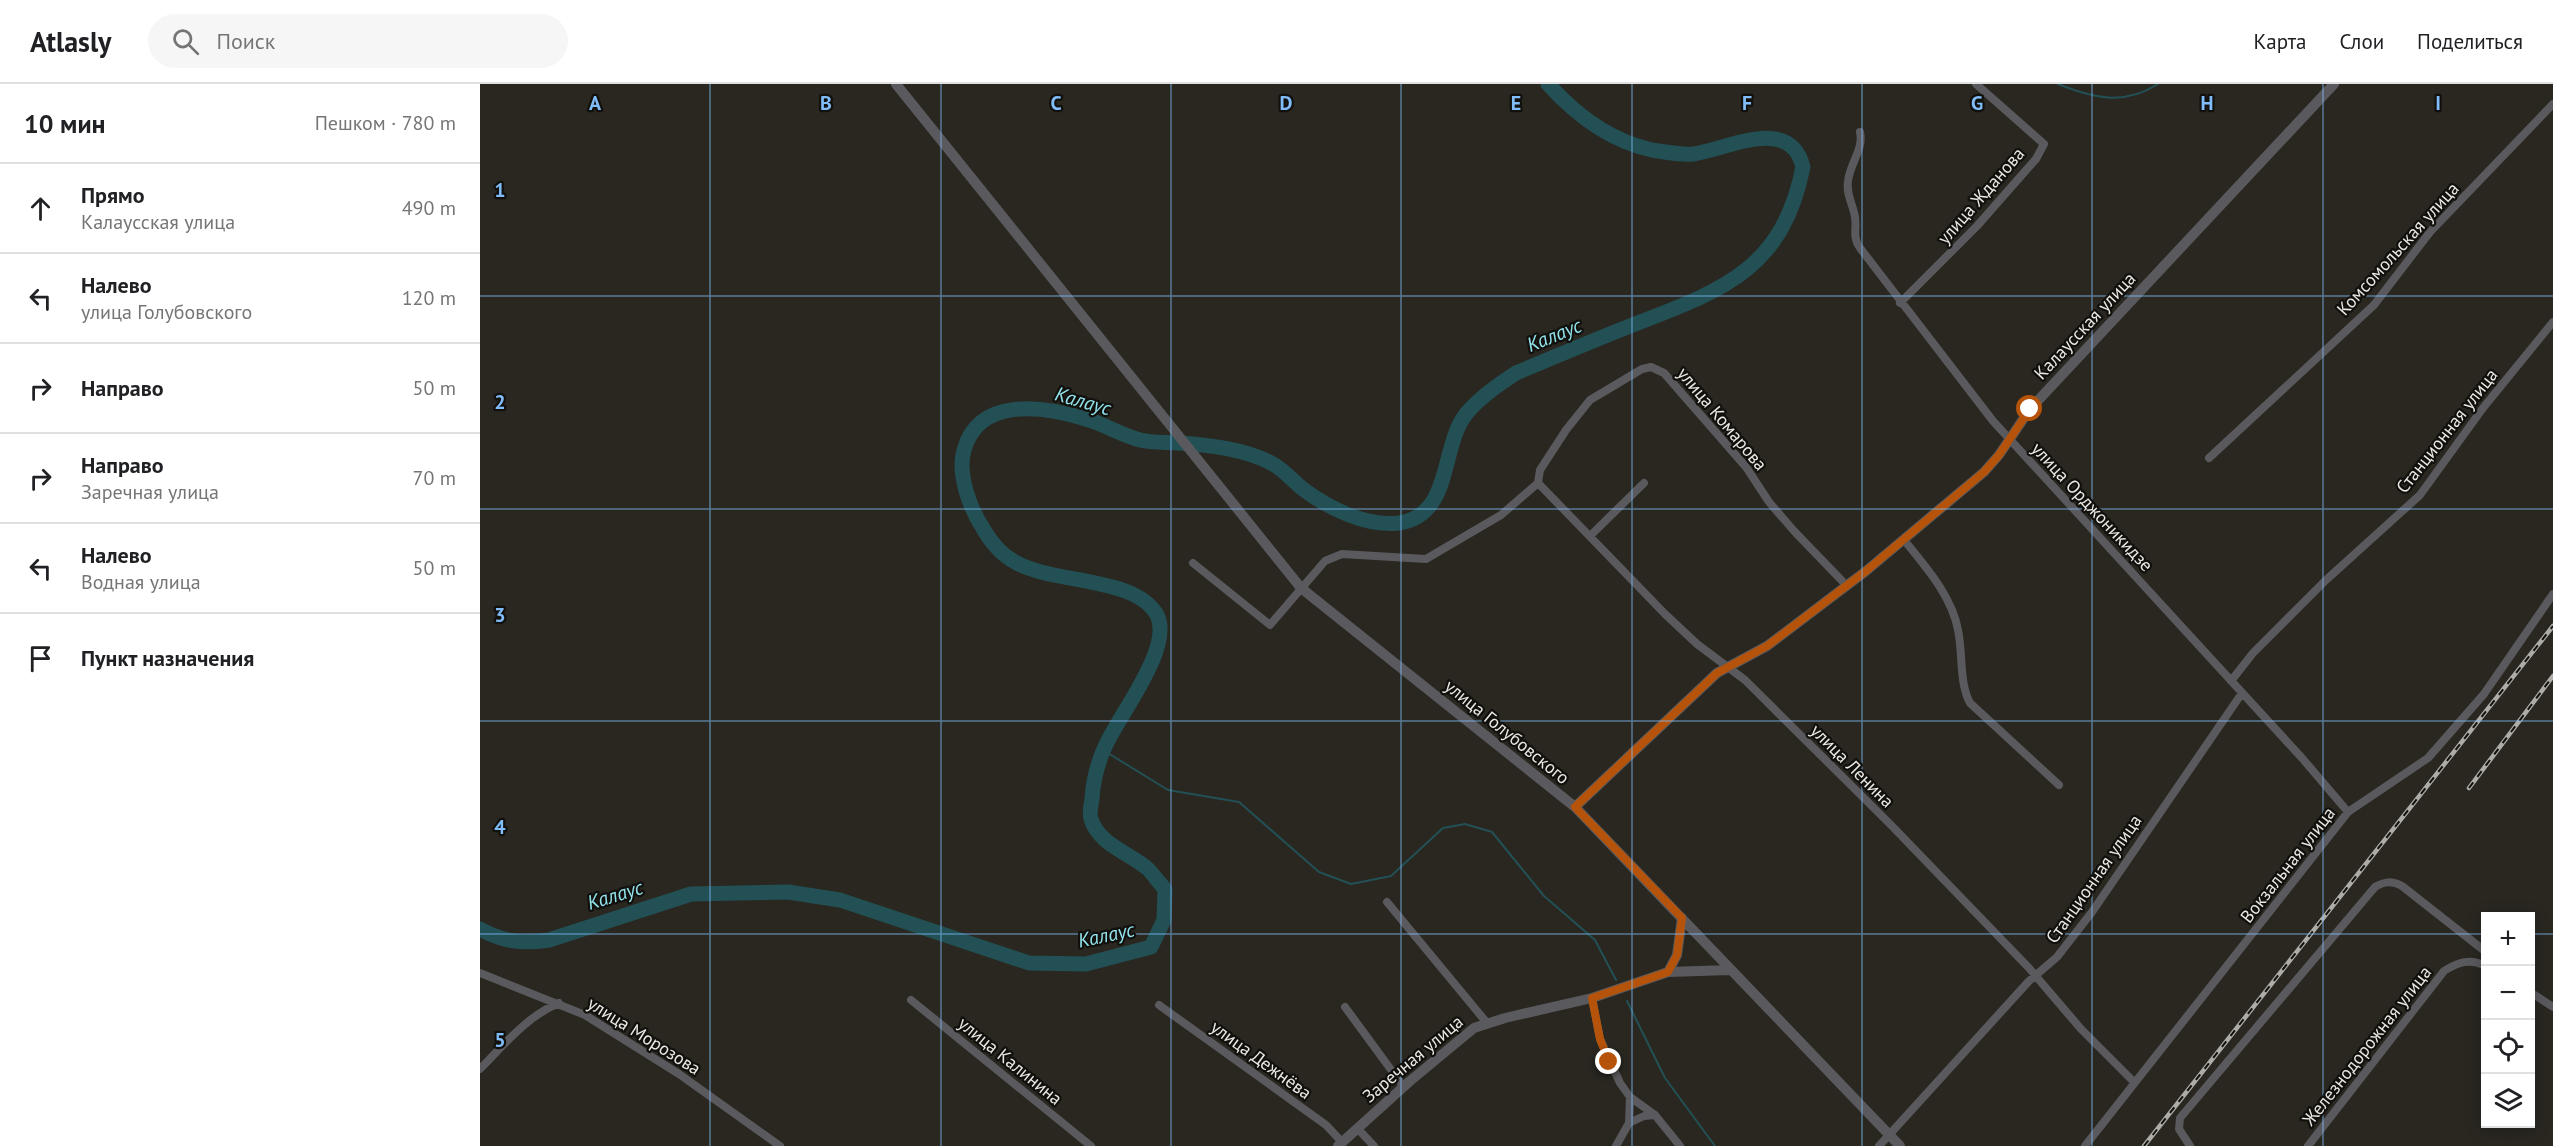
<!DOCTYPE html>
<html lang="ru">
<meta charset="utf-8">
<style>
:root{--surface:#fff;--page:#f6f6f6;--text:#202124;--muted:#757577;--line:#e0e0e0}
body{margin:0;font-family:"PT Sans",sans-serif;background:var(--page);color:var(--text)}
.controls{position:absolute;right:18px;bottom:18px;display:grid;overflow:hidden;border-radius:0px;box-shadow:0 3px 15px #0003}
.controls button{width:54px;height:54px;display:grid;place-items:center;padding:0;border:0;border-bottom:2px solid var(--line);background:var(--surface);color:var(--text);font:30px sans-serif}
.stop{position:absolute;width:18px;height:18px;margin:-14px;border:4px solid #b45309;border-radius:50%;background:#fff}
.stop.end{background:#b45309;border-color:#fff;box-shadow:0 2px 6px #0008}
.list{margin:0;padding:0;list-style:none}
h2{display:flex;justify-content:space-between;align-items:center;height:78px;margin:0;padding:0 24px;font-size:26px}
h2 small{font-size:20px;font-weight:400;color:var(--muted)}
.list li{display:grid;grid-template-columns:39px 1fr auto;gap:18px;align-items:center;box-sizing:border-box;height:90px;padding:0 24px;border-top:2px solid var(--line)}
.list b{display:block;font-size:22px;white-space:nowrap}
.list p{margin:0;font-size:20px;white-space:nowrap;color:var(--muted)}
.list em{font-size:20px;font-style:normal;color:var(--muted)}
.icon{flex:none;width:33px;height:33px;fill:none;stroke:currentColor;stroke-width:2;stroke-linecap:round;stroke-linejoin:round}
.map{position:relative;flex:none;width:2073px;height:1062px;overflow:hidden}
header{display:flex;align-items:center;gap:36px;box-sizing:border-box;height:84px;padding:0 30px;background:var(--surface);border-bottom:2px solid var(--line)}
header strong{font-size:28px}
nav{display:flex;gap:33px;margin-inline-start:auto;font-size:21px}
.search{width:420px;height:54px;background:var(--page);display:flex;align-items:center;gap:15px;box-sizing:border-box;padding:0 21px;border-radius:33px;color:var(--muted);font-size:22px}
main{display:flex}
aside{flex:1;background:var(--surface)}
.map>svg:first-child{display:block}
</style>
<header>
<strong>Atlasly</strong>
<div class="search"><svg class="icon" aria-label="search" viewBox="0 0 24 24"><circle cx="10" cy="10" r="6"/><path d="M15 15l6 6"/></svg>Поиск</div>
<nav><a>Карта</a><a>Слои</a><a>Поделиться</a></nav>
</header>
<main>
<aside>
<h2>10 мин<small>Пешком · 780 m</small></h2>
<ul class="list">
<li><svg class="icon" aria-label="ahead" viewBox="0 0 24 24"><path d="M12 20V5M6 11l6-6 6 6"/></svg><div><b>Прямо</b><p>Калаусская улица</p></div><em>490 m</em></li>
<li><svg class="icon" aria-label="left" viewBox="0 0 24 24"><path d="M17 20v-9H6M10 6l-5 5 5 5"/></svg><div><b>Налево</b><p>улица Голубовского</p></div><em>120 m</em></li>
<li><svg class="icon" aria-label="right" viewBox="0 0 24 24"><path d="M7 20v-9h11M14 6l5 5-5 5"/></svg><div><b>Направо</b></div><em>50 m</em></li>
<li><svg class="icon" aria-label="right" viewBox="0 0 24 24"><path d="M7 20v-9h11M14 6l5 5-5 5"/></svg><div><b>Направо</b><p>Заречная улица</p></div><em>70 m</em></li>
<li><svg class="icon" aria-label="left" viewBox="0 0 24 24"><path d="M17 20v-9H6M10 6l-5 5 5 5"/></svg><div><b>Налево</b><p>Водная улица</p></div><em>50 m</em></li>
<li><svg class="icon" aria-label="arrive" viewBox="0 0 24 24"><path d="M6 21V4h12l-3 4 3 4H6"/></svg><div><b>Пункт назначения</b></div></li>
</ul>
</aside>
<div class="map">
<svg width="2073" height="1062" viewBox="0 0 2073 1062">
<rect width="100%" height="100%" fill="#292720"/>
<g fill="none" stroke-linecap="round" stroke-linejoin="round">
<path stroke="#235055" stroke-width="2" d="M1578,0c35,14 66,22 100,0
M623,666l65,40 71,12 80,70 32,12 40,-8 52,-48 22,-4 27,8 52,64 51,44 21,40
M1147,917l38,77 50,68"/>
<path stroke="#235055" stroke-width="15" d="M0,845c24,13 42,15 69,11l142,-46 97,-2 52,8 189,63 57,1 65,-17 13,-27 1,-31c-6,-6 -11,-14 -17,-20 -18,-16 -49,-24 -57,-50 -2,-5 0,-14 1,-20 1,-17 5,-34 12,-50 13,-32 70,-101 53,-134 -21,-39 -105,-31 -142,-53 -13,-7 -24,-20 -31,-32 -14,-21 -27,-56 -20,-80 15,-54 80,-44 122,-31 18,5 35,16 54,21 12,3 26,2 39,3 30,2 67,6 94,21 11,6 20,17 30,25 25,19 63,38 96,34 54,-8 41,-76 67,-109 14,-17 32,-29 50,-41 38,-16 76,-32 114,-47 90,-35 152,-54 173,-159 -13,-53 -77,-17 -110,-13 -13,1 -28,-2 -41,-4 -42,-9 -76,-35 -104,-66"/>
<path stroke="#5a5a5e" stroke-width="8" d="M1380,48c4,17 -10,31 -12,49 -2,14 5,23 7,36 2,13 -3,20 5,31l133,173 309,337 46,54
M1420,219l77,-77 59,-67 8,-15 -68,-60
M1729,374l165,-153 56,-73 123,-128
M1058,399l127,131 32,30 48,36 146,145 138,143 52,61 53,53
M1110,452l54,-53
M1424,456c21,26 48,56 54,90 5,23 1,53 12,73l89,82
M713,479l77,62 55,-64 17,-7 84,5 75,-44 37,-32 2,-13 26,-40 24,-30 52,-31 9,-2 13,6 82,94 23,35 25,29 53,55
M1751,597l22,-28 73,-73 94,-85 63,-87 70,-86
M907,818l100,121
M0,889l105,42 94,59 101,72
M2050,908l23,15
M1112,914l8,41 20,44 10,14 25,18 25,31
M431,916l180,146
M679,921l167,120 16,17
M865,923l58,79
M0,985c24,-24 47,-53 79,-66
M1149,1039l15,-7 11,-1
M877,1044l17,18
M1136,1062l13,-23 1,-26
M1399,1062l150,-165 28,-24 35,-45 150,-219
M1605,1062l263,-334 80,-54 56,-64 69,-100
M1710,1062l-11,-17 1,-11 195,-231c10,-6 17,-6 27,-1l84,66
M1828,1062l136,-175c14,-9 26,-13 42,-5"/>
<path stroke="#5a5a5e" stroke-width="10" d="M416,0l405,504 274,219 325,339
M1095,723l142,-134 50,-27 99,-75 118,-99 15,-17 31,-46 304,-325
M1188,888l9,-17 5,-37
M858,1062l72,-65 64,-53 31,-10 87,-20 76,-26 62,-2"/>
<defs>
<path id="rail" d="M1989,704l84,-112
M1664,1062l409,-520"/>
</defs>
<use href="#rail" stroke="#adaca6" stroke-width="4.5"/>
<use href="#rail" stroke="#11100d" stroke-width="2" stroke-dasharray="7" stroke-linecap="butt"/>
</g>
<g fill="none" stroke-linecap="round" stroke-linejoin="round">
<path stroke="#b45309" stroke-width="8" d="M1129,978l-9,-23 -8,-41 76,-26 9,-17 5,-37 -107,-111 142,-134 50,-27 99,-75 118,-99 15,-17 31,-46"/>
</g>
<path fill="none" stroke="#80bdfa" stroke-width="1.5" stroke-opacity="0.55" d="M230,0v1062M461,0v1062M691,0v1062M921,0v1062M1152,0v1062M1382,0v1062M1612,0v1062M1843,0v1062M0,212h2073M0,425h2073M0,637h2073M0,850h2006M2050,850h23"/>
<g text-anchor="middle" stroke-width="4.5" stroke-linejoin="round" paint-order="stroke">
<g font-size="18" fill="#eae9e4" stroke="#11100d">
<text transform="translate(1501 112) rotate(-49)" y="6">улица Жданова</text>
<text transform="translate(1918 165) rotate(-48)" y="6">Комсомольская улица</text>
<text transform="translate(1605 242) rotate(-47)" y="6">Калаусская улица</text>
<text transform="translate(1242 335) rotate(50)" y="6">улица Комарова</text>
<text transform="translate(1967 347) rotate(-52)" y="6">Станционная улица</text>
<text transform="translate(1612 423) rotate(47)" y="6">улица Орджоникидзе</text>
<text transform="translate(1027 648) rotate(39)" y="6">улица Голубовского</text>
<text transform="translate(1372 682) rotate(45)" y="6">улица Ленина</text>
<text transform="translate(1808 781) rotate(-52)" y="6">Вокзальная улица</text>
<text transform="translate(1614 795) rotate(-55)" y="6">Станционная улица</text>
<text transform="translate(164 952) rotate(32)" y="6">улица Морозова</text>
<text transform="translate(1887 962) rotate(-52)" y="6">Железнодорожная улица</text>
<text transform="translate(933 975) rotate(-40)" y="6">Заречная улица</text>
<text transform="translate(781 976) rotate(36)" y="6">улица Дежнёва</text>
<text transform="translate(530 977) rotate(39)" y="6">улица Калинина</text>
</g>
<g font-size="20" font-style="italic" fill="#92e3ec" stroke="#11100d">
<text transform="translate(1074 251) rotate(-22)" y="7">Калаус</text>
<text transform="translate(603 317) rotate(16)" y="7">Калаус</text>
<text transform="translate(135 811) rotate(-17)" y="7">Калаус</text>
<text transform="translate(626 851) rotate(-12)" y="7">Калаус</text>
</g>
</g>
<g font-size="20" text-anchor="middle" font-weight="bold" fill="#80bdfa" stroke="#11100d" stroke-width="4.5" stroke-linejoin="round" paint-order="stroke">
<text x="115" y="26">A</text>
<text x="346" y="26">B</text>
<text x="576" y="26">C</text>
<text x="806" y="26">D</text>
<text x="1036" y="26">E</text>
<text x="1267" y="26">F</text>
<text x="1497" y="26">G</text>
<text x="1727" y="26">H</text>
<text x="1958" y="26">I</text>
<text x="20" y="113">1</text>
<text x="20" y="325">2</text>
<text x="20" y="538">3</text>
<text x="20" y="750">4</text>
<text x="20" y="963">5</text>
</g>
</svg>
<div class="controls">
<button>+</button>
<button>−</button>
<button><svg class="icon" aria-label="locate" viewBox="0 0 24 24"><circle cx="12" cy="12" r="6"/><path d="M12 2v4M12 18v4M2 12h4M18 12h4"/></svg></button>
<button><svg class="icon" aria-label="layers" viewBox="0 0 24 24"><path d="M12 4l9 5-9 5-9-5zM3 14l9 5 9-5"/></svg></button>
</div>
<div class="stop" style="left:1550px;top:325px"></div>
<div class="stop end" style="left:1129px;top:978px"></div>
</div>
</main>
